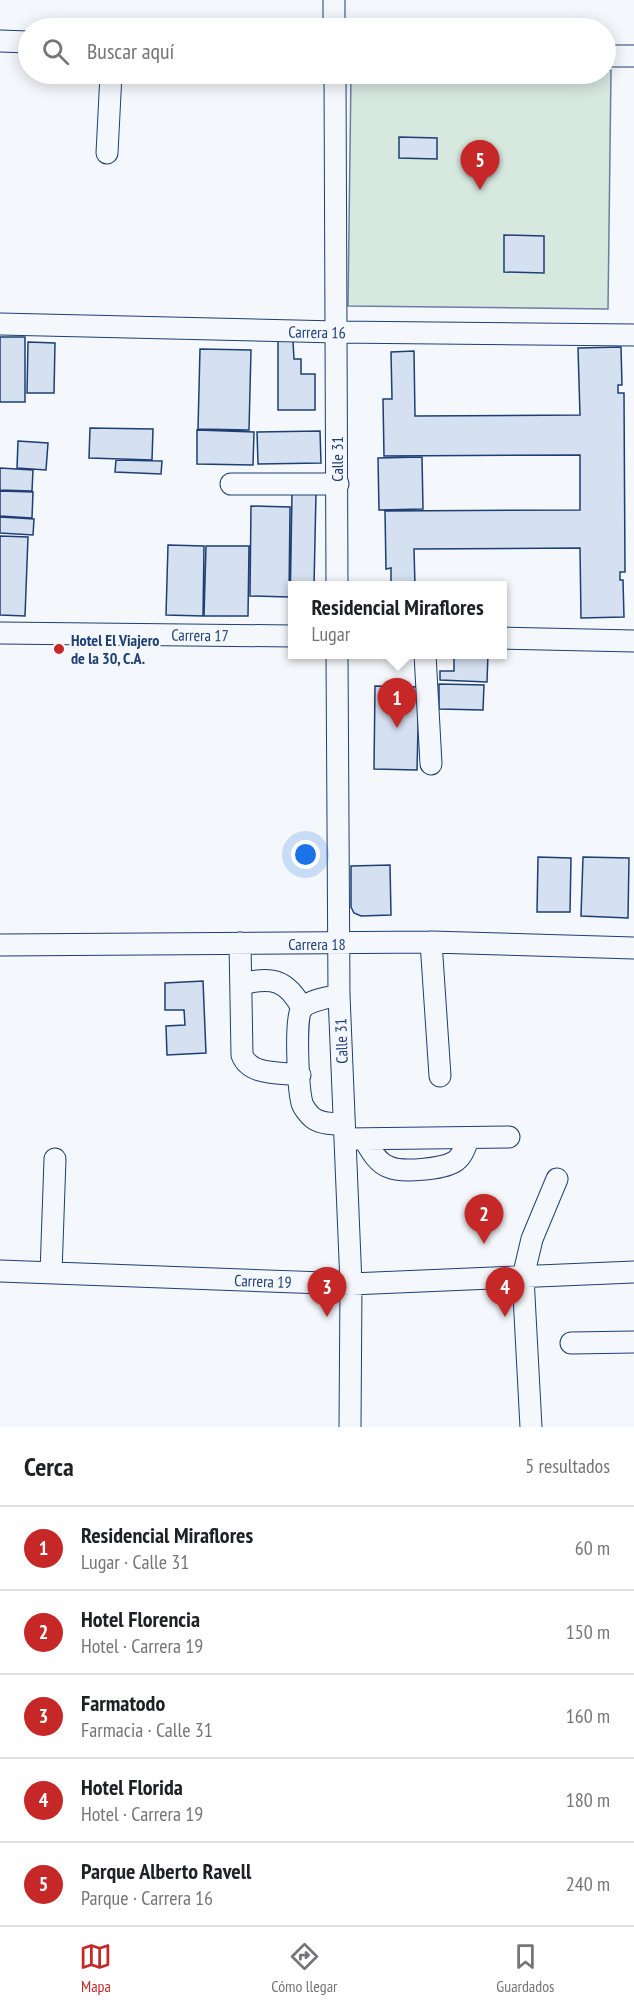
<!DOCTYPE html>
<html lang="es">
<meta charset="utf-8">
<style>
:root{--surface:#fff;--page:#f6f6f6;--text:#202124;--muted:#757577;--line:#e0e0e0;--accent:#c62828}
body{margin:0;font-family:"PT Sans Narrow",sans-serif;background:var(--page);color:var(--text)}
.you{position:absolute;left:306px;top:855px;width:21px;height:21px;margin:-15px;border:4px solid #fff;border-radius:50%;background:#1a73e8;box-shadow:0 0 0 9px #1a73e833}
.badge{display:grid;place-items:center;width:39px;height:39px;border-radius:50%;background:var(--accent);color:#fff;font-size:20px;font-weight:700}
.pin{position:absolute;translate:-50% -50px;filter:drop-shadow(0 2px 3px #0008)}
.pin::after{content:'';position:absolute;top:32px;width:21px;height:18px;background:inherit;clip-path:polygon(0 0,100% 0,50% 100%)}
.popup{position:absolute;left:288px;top:581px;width:219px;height:78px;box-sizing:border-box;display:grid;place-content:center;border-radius:0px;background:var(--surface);filter:drop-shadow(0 2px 4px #0005);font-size:20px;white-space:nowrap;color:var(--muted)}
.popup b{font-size:22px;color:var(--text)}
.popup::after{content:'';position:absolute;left:50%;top:100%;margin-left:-12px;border:12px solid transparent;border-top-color:var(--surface)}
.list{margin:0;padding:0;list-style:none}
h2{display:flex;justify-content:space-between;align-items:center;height:78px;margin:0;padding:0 24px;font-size:26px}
h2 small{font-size:20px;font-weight:400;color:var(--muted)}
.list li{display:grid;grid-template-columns:39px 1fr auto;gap:18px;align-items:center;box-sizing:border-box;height:84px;padding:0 24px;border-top:2px solid var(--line)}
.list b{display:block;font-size:22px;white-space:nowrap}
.list p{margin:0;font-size:20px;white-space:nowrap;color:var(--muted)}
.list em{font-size:20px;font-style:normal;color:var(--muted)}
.icon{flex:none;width:33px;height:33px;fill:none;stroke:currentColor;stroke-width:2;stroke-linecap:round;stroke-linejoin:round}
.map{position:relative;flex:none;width:634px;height:1427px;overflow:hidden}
.search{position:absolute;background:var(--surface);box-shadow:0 3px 15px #0003;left:18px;right:18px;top:18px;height:66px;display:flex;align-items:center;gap:15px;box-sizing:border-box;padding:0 21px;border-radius:33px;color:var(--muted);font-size:22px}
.sheet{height:498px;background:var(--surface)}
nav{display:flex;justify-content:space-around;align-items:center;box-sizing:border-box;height:84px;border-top:2px solid var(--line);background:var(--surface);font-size:16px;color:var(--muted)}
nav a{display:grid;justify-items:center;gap:3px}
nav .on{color:var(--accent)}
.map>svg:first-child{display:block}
</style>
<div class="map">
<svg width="634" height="1427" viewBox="0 0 634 1427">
<rect width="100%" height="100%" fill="#f4f7fb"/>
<path fill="#d7e8df" stroke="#687fa3" stroke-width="1.5" d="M606,70h5l-3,239 -260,-3 3,-232h255z"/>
<path fill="#d5e0f0" stroke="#1d3f73" stroke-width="1.5" d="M399,137l38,1v21l-38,-1z
M504,235l40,1v37l-40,-1z
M0,337h25v65h-25z
M278,341h15l1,18h7v15h14v36h-37z
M28,342l27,1 -1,50h-27z
M621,347l1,38h-4v8h6l1,179h-5v8h3l1,37 -43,1 -1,-70 -166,1 1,37h-24v-18l-5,1 -1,-58 195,-1v-55l-196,1 -1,-57h9l-1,-47 23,-1 1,65 165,-1 -2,-67z
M200,349l51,1 -2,80 -51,-1z
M90,428l63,1 -1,31 -63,-2z
M197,430l57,2 -1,33 -56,-1z
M320,431l1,32 -63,1 -1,-32z
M18,441l30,2 -2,27 -29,-2z
M422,457l1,52 -44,1 -1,-52z
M116,460l46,1 -1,13 -46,-2z
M0,468l33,2 -1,21 -32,-1z
M0,491l33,1 -1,26 -32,-2z
M292,493h24l-2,93h-22v24h-2z
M251,506l39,1 -1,90 -39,-1z
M0,517l34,2 -1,16 -33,-2z
M0,536l28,1 -3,79 -25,-1z
M168,545l36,1 -1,70 -37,-1z
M206,546h43l-1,70h-44z
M454,654h34l-1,28 -47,-2v-9h14z
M439,684l45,1 -1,25 -44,-1z
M375,686l44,1 -2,83 -43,-1z
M538,857l33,1 -1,54h-33z
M583,857l46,1 -1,60 -47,-2z
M390,865l1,50 -30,1 -7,-3 -3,-6v-41z
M203,981l3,72 -39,2 -1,-29 19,-1 -1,-15h-19v-27z"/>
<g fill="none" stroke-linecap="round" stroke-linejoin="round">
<defs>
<path id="minor" d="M334,0v28
M0,41l28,1
M606,56h28
M335,74l2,512
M107,153l4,-79
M0,324l337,8 297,3
M231,484h107
M0,633l292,3
M502,638l132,3
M337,654l2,341 12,289 -1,143
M425,654l6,110
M431,942l9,134
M240,943l2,112c8,21 38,17 58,20
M0,945l431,-3 203,6
M242,984c30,-8 45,-4 60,24
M339,995c-10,3 -32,5 -38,15 -6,11 -3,78 1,93 1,4 7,12 11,15 8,6 21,6 31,6
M345,1139l164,-2
M364,1139c6,10 13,24 25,28 13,6 53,2 65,-5 9,-5 11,-16 15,-24
M0,1271l351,13 283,-12
M51,1273l4,-114
M571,1343l63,-1
M531,1427l-8,-150 9,-38 25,-60"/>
</defs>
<use href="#minor" stroke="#1d3f73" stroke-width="23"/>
<use href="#minor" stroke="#f4f7fb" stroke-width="21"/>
</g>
<circle fill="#c62828" stroke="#f4f7fb" stroke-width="2" cx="59" cy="649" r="6"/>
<g text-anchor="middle" stroke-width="4.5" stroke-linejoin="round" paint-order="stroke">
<g font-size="16" fill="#1d3f73" stroke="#f4f7fb">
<text transform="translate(317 332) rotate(1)" y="6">Carrera 16</text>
<text transform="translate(337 459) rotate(-90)" y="6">Calle 31</text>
<text transform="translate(200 635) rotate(1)" y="6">Carrera 17</text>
<text x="317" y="950">Carrera 18</text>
<text transform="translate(341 1041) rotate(-92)" y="6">Calle 31</text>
<text transform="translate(263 1281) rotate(2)" y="6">Carrera 19</text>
</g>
<g font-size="16" font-weight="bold" fill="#1d3f73" stroke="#f4f7fb" text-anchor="start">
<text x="71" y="646">Hotel El Viajero<tspan x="71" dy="18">de la 30, C.A.</tspan></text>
</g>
</g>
</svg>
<div class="you"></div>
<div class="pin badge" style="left:397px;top:728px">1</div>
<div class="popup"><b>Residencial Miraflores</b>Lugar</div>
<div class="pin badge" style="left:484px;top:1244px">2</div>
<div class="pin badge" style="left:327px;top:1317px">3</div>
<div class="pin badge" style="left:505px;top:1317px">4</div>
<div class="pin badge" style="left:480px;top:190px">5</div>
<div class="search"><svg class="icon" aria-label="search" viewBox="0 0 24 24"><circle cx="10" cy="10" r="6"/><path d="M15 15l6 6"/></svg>Buscar aquí</div>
</div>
<section class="sheet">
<h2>Cerca<small>5 resultados</small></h2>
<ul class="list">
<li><span class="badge">1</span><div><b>Residencial Miraflores</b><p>Lugar · Calle 31</p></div><em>60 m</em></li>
<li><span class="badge">2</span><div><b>Hotel Florencia</b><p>Hotel · Carrera 19</p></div><em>150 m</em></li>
<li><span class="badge">3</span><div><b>Farmatodo</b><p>Farmacia · Calle 31</p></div><em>160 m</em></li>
<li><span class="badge">4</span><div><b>Hotel Florida</b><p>Hotel · Carrera 19</p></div><em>180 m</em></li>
<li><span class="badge">5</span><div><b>Parque Alberto Ravell</b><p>Parque · Carrera 16</p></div><em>240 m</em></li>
</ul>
</section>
<nav>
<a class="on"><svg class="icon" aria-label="map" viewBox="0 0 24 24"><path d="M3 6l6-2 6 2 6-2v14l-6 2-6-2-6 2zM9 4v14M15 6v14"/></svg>Mapa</a>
<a><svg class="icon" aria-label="directions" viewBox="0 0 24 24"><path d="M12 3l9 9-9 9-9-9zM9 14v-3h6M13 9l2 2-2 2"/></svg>Cómo llegar</a>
<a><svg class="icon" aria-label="saved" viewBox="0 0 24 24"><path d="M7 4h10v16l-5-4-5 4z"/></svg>Guardados</a>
</nav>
